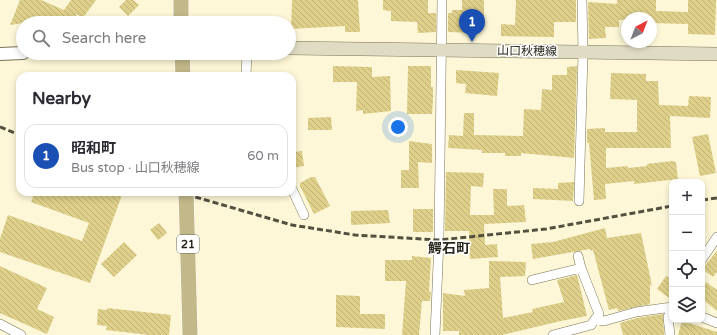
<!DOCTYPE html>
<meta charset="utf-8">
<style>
:root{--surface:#fff;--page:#f7f7f7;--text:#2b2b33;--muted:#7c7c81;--line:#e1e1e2;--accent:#306ea5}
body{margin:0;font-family:"Varela Round","Noto Sans JP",sans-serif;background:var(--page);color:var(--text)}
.controls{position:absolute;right:12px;bottom:12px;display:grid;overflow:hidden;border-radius:8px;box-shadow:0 2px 6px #0003}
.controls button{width:36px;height:36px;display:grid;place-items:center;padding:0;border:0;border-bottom:1px solid var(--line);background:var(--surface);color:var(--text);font:20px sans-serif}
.compass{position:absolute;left:621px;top:12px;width:36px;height:36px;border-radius:50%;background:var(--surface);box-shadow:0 2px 6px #0003;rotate:42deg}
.you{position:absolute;left:398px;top:127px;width:14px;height:14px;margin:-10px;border:3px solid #fff;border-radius:50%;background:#1a73e8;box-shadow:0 0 0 6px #1a73e833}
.badge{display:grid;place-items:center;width:26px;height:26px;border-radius:50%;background:var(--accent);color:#fff;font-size:13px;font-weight:700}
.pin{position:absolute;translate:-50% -33px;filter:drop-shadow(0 1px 2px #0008)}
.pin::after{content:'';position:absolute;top:21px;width:14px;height:12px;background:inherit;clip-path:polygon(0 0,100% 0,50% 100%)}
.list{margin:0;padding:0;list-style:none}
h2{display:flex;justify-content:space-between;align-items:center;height:52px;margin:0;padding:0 16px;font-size:17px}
h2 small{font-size:13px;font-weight:400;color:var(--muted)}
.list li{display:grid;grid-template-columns:26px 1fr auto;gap:12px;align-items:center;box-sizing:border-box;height:64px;margin:0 8px 8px;padding:0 8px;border:1px solid var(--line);border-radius:12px}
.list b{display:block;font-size:15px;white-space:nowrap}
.list p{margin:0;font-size:13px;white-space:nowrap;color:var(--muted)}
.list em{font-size:13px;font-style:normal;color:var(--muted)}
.icon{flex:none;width:22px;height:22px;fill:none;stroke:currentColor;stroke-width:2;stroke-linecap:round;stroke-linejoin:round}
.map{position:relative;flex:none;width:717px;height:335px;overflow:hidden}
.search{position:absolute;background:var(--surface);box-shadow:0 2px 6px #0003;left:16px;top:16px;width:280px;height:44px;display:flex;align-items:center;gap:10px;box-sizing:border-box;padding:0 14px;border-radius:22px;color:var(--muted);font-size:15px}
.panel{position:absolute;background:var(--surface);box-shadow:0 2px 6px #0003;left:16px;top:72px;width:280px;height:124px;border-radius:12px}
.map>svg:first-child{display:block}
</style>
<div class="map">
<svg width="717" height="335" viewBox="0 0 717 335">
<defs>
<pattern id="building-back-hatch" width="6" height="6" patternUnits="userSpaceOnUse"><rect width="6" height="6" fill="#ded08a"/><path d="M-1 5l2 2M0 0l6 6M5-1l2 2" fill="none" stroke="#beb276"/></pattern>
</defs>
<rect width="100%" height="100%" fill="#fdf7d7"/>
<path fill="url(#building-back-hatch)" d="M20,0h21l23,10 7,-10h25l-13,18 -7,-4v9h-53l-13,2z
M126,0h7l6,5 -11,11 -9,-9z
M292,0h66l2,32h-15v-6l-54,3z
M383,0h45v13h8v19l-18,1 -1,-11 -26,-1v-10l-8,-1z
M462,0h22v21h-7v12l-29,-1v-19h4v-3h10z
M516,0h60v22h-22v15l-53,-1v-12l14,1z
M617,0h39v11l32,1v-12h28l-1,35 -27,-1v-10l-37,-1v-5h-24v2h-8v7h-14l1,11 -17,1 -1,-37 29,2z
M333,66l39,1v10l18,-1 1,35 -28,3v-4l-7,1 1,-29h-24z
M408,66h23v21h2v12l-1,15h-25z
M577,66l-3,92 -53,-5v3h-16v-3h-23v-3l-34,-2 1,-13 14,1 1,-23h10v22l49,1 1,-27 17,1 1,-21 10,1v-15h15v-8z
M456,70l43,3 -2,23 -32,-3 1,-9 -10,-1z
M611,73l35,1v7h12l1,24 29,1 1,-10 22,1 -1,21 -40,-2 1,32h-65v20l22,-2v2l19,-2v-2l25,-3 4,1 2,17 -44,5v-3l-29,3 1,15 -12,1 -5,-57h-2v-14l18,-1v4h32v-32l-27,-1z
M331,117l1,13h-24v-12z
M708,134l8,39 -16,3 -8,-39z
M409,141l23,3v19l-14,-1 1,26h-18v-18h8z
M302,151l2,15 -12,2v-16z
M446,172l38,1 -1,14 -12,-1 -1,29h24l-1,-26h14v17l17,-1 2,17 -42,2 1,21 12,-1 1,13 -28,2 -1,-28h-24z
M311,177h4l15,29 -16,8 -14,-28v-3z
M574,182l-1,19 -40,-2v-11l25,1v-6z
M35,192h88l-33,91 -90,-31v-13l8,-24 74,26 7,-18 -58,-21z
M413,209h20v23h-20z
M388,210l2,13 -39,2v-14z
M159,223l8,10 -9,7 -8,-10z
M605,228l2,10 34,-5 11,53 -2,-2v20l-32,7 -1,-3 -8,2 -16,-60 -2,1 -1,-2 -57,10 -2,-15 22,-2z
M124,242l13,13 -23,22 -13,-13z
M717,251v21l-4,5 -11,-8z
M412,256l19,2 -2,34h2l-1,9h-8l-3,34h-17l4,-54h-21v-21h27z
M489,261l37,1 -1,14 -25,1 3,41 30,-6 -1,-3 32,-7 -7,-22 20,-5 10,41 -26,5 -59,14h-43v-4h-16v-38l22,3 -1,-6 25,-2z
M0,266l47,22 -10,21 17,8 -7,17 -47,-21z
M666,276l6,4v20l-15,-11z
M706,282l11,8v21l-15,-12v-11z
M336,295l24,1v18h25v15l-49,-2z
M107,308l64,7 -2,20h-20l-43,-5 1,-4 -10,-1 1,-16 9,1z
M663,314l1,21h-41l-3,-12 17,-5z
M682,321l35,11v3h-39z"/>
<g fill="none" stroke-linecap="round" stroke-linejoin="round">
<defs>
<path id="minor" d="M246,76l1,-23
M292,189l12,26
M579,201l4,-148 -1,-53
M578,256l3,12
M702,259l15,-22
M532,280l49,-12 18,46 -8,11 -38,10
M702,317l15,6
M595,319l9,2 32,-9 36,-5
M0,324l21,11
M435,335l4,-95 3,-240
M670,335l-2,-18 4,-8"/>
<path id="tertiary" d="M0,54l23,-1"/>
<path id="secondary" d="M289,48l428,6"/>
<path id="primary" d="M181,0v23
M182,53l1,23
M189,296l1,39"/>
</defs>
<use href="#minor" stroke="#797357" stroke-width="10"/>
<use href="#tertiary" stroke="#797357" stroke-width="14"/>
<use href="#secondary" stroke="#797357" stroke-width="14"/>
<use href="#primary" stroke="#fff" stroke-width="16"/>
<use href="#minor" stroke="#fff" stroke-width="9"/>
<use href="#tertiary" stroke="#fff" stroke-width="12"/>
<use href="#secondary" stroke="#e0dcc4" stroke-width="13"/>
<use href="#primary" stroke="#c2b889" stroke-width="15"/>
<path stroke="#535040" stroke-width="3" stroke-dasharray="6 3" stroke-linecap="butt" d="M0,127l20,8
M178,192l114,33 63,10 84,5 107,-11 126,-23
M702,200l15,-2"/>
<defs>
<path id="primary-bridge" d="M186,192l3,104"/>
</defs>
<use href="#primary-bridge" stroke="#fff" stroke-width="16" stroke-linecap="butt"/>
<use href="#primary-bridge" stroke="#c2b889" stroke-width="15"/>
</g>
<g text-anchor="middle" stroke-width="3" stroke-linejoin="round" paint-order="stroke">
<rect fill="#fff" stroke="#68665e" stroke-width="1" x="177" y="235" width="22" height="18" rx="3"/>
<g font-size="11" font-weight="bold" fill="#272519">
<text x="188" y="248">21</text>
</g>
<g font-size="12" fill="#272519" stroke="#fff">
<text transform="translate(527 51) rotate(1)" y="4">山口秋穂線</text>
</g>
<g font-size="14" font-weight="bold" fill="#272519" stroke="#fff">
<text x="449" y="253">鰐石町</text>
</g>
</g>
</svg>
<div class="controls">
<button>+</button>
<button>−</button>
<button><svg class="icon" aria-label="locate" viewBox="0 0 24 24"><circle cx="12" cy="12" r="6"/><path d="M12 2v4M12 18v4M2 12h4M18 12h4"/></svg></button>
<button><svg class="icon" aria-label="layers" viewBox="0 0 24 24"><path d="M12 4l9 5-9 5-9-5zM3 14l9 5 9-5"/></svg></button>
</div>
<svg class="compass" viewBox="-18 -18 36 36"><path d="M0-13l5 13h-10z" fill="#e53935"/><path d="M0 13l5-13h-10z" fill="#7c7c81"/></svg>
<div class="you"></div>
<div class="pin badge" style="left:472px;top:42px;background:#1a4fb4">1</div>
<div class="search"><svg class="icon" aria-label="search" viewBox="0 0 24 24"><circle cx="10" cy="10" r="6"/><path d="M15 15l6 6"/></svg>Search here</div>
<section class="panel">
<h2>Nearby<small></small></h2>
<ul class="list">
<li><span class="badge" style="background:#1a4fb4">1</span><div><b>昭和町</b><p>Bus stop · 山口秋穂線</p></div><em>60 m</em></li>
</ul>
</section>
</div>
